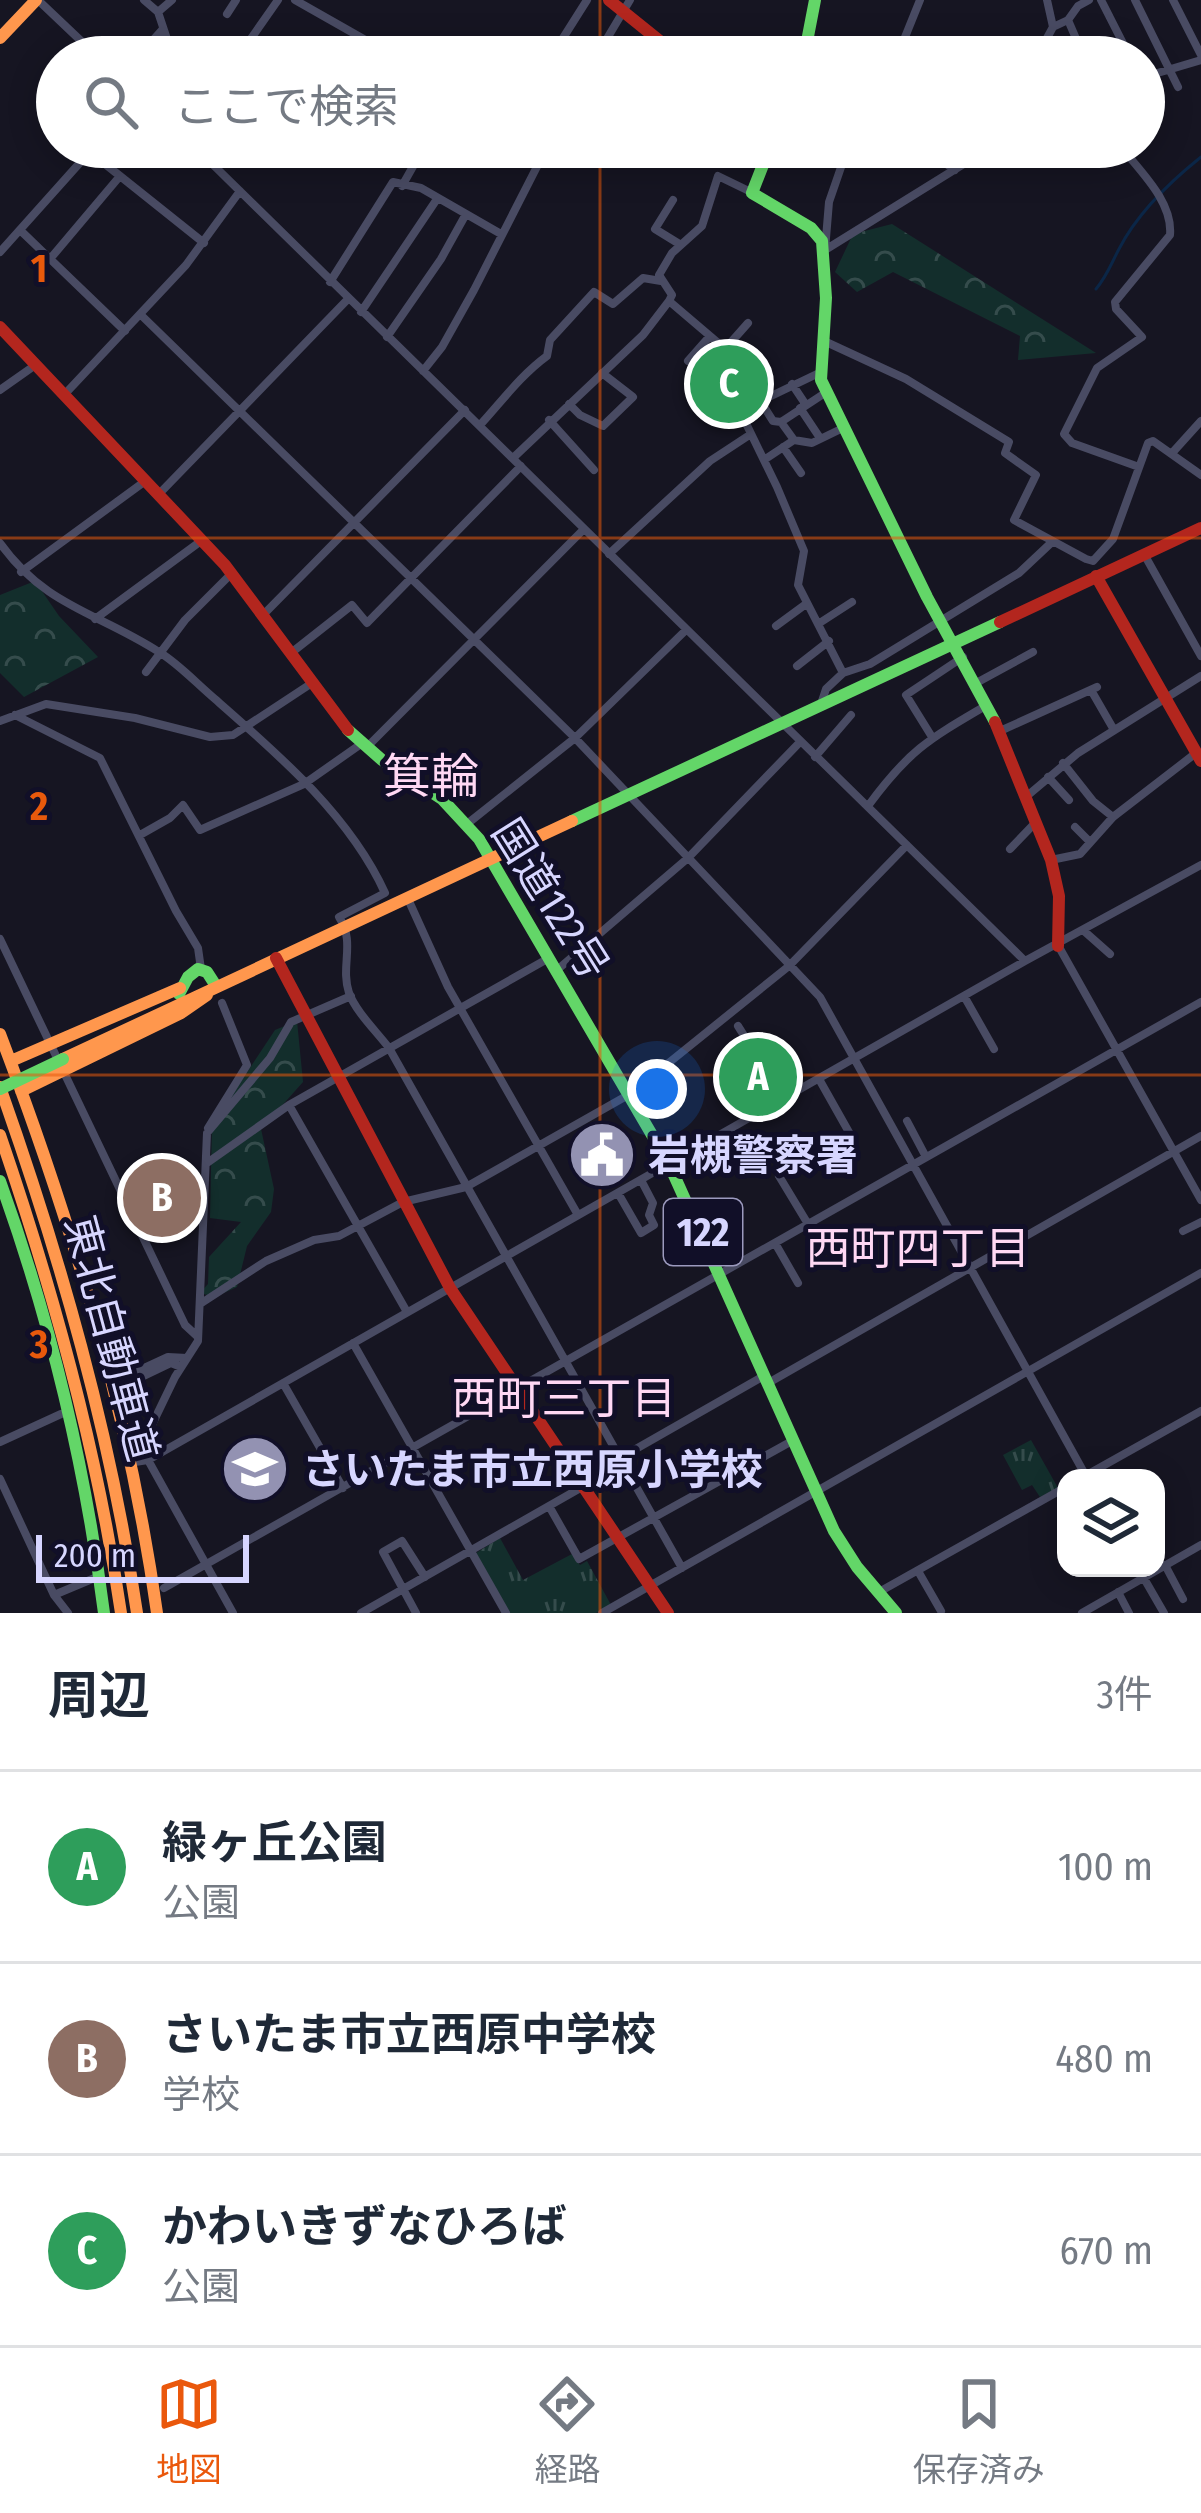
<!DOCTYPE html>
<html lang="ja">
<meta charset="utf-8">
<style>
:root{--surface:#fff;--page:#f2f2f3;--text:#1f2937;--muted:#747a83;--line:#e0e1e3;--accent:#ea580c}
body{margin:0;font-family:"Fira Sans Condensed","Noto Sans JP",sans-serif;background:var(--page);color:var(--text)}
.controls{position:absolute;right:36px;bottom:36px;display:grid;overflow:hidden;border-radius:24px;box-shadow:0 6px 30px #0003}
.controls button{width:108px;height:108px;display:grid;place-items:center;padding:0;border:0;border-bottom:3px solid var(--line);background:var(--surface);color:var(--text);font:60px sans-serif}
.scale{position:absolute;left:36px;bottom:30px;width:213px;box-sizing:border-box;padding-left:12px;border:6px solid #d7d6ff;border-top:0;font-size:33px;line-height:42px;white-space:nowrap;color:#d7d6ff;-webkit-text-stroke:9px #110f28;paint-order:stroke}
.you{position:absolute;left:657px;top:1089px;width:42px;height:42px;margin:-30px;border:9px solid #fff;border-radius:50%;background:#1a73e8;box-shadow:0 0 0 18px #1a73e833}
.badge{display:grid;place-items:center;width:78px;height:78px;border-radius:50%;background:var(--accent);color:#fff;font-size:39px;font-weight:700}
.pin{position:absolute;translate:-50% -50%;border:6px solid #fff;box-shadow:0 3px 12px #0006}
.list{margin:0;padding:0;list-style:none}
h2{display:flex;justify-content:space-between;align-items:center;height:156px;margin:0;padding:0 48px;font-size:51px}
h2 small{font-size:39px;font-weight:400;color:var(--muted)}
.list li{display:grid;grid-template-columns:78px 1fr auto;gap:36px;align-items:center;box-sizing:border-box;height:192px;padding:0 48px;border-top:3px solid var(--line)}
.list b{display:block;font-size:45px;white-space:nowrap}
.list p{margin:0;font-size:39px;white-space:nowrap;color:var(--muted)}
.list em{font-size:39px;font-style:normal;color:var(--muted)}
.icon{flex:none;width:66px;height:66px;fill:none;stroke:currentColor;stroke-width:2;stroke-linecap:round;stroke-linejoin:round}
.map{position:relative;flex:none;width:1201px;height:1613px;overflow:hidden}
.search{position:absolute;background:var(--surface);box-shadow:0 6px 30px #0003;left:36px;right:36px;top:36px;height:132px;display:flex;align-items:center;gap:30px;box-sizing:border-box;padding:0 42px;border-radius:66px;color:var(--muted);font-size:45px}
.sheet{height:732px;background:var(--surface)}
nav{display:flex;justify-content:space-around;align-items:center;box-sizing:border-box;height:168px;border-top:3px solid var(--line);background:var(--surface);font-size:33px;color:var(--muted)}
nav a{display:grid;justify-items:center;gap:6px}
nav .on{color:var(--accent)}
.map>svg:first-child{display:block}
</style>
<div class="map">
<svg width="1201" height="1613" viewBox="0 0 1201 1613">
<defs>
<pattern id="grass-tufts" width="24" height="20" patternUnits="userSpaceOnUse" patternTransform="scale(3)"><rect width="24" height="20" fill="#132e2c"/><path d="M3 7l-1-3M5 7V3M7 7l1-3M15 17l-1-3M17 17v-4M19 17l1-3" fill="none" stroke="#354c4c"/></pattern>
<pattern id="forest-crowns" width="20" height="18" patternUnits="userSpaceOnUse" patternTransform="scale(3)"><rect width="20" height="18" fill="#132e2c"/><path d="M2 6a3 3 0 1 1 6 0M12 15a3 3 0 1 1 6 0" fill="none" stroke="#354c4c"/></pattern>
</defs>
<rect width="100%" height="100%" fill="#161522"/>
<path fill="url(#grass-tufts)" d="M719,349l41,43 -23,17 -42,-33z
M1031,1440l27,48 -18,9 -8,-12 -10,5 -19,-35z
M500,1538l23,42 49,-26 8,11 7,-4 24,44 -15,8h-86l-34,-60z"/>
<path fill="url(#forest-crowns)" d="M892,224l204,129 -78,7 2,-24 -127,-64 -36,20 -22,-20 18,-38z
M35,581l24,35 39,41 -74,40 -24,-24v-78z
M297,1021l6,61 -42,47 13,60 -3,23 -24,34 -10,41 -22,10 -15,-4 8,-9 1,-27 32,-35 -31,-4 2,-93 63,-95z"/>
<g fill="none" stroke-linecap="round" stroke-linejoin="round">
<path stroke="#0b2647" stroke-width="3" d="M1096,289c11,-13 15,-25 23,-40 18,-35 52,-68 82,-92"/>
<path stroke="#494b63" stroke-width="8" d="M38,0l60,57
M144,0l14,12 15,45
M295,0l74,42v15
M1047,0l6,27 -6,11 2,19
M1101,0l29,57
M1135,0l43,87
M1173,0l28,55
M158,12l14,-12
M227,14l9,-14
M1068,20l10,-14 11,-6
M1053,27l15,-7 16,37
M138,57l25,-28
M238,57l40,-57
M551,57l36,-57
M596,57l34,-57
M897,57l23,-57
M1144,77l57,-17
M1144,86l6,14
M195,147l830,814
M848,147l-19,55 -4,48 166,-103
M922,147l33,23
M1121,147c20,25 52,55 49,88l-55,67 1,7 26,28 -45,31 -33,66 8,9 67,24
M90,152l114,91
M402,186l22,-39
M751,192l-33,-16 -16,50 -30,27 -13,22 13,20 -3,6 54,46 43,47
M673,200l-18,29 26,16
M20,230l105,101
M0,252l94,-105
M50,259l70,-83
M330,282l63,-100 28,6 80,46
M361,312l76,-113
M141,315l434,423 245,259 267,481
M387,337l54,-78 25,-45
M824,341l82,38 103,63 -4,11 31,22 -22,45 72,39 7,2 20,-22 35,-96 5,-2 48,34
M725,349l23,-26
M688,361l22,-25
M423,371l19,-24 32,-57 73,-143
M819,373l-79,38 37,76 27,64 -6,34 45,88
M792,384l14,21
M0,390l34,-24
M64,395l122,-130 54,-74
M759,399l14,22 8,1 13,18
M569,404l11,11 23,11 30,-29 -31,-24
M800,408l20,30
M549,420l45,50
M781,422l44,-29
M480,425c22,-24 41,-50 67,-69l3,-16 44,-48 19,12 30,-26 18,3
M783,447l18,26
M1173,452l28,-31
M513,458l130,-123 26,-34
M764,460l30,-20 18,3 31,-15
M158,495l189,-195
M0,543c46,64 97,69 159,109 20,12 38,32 56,47 64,56 135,117 170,194l-46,24c17,26 1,48 10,76 7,19 28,39 40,55l293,520
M609,554l101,-93 41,-27
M1144,554l57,102
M21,572l123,-90
M264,614l201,-204
M95,619l106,-78
M818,624l34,-22
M776,626l30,-22
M291,653l61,-48 15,18 154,-157
M797,666l32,-25
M146,672l39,-52 45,-45
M978,682l55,-30
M1091,690l23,40
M821,704l5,-15 17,-16 27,-9 149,-91 33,-31
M15,715l85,43 76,153 22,37 3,21
M0,721l46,-17 89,14 75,19 23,-2 79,-52
M1000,731l97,-44
M932,737l-26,-42 57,-38
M369,745l215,-216
M815,757l36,-42
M1063,763l30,38 20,16
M1048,777l21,23
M1027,796l51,-43 123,-77
M868,806c41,-56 61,-67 119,-101
M467,824l108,-86 111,-108
M1075,827l15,15
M140,835l30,-17 13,-13 17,25 104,-46 57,-40
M1010,849l25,-26
M1051,860l29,-6 33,-37 83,-64
M408,899l40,88 130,228
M1084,931l26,23
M0,939l185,386 13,12
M1059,947l142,253
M557,970l131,-112 112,-116
M964,996l30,53
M738,1026l46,73
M819,1079l31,55
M289,1105l118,207
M907,1121l19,36
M208,1128l39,-63 -25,-62
M207,1163l82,-58 260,-147
M779,1176l29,48
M618,1193l23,40 13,-8 -5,-10 4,-12 -12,-23
M702,1231l21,-10 6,11
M1183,1231l18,-9
M775,1243l23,40
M200,1304l66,-43 48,-21 25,-4 64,-34 63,-15 164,-93 159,-128 118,-121
M353,1343l153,270
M114,1382l54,-25 19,1
M770,1382l431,-246
M283,1383l60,105
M123,1386l48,-23 10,4
M0,1442l61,-28
M148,1460l85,153
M134,1462l41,-85 23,-36 9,-208 63,-75 21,-36 60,-26
M135,1462l13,-2 877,-499 176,-96
M1083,1477l118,-66
M0,1479l54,116 14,18
M549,1506l30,53 213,-118
M1165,1565l18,34
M1138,1568l26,45
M918,1571l23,40
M164,1588l1037,-586
M879,1592l187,-105
M1118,1592l11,21
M54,1595l43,-18
M361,1613l244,-139 15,-16 142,-81
M416,1613l-33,-61 19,-11 23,36
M602,1613l599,-340
M1082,1613l119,-68"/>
<path stroke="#63d668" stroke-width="12" d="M804,57l11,-57
M770,147l-18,46 59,35 11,13 4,57 -5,82 106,217 68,125
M348,730l34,30 60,39 37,40 190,325 165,367 23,36 39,46
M572,821l428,-199
M179,994l9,-17 10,-8 9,3 9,14
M0,1181c51,141 85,284 104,432"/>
<path stroke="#ff974d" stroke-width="12" d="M0,38l36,-38
M0,1034c72,189 129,379 157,579
M63,1059l509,-238
M11,1061l169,-73
M0,1087c61,172 110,345 137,526
M21,1091l160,-78 26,-18
M0,1135c54,157 97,314 121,478"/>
<path stroke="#b3261e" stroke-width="12" d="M609,0l57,46 24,11
M0,327l225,238 123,165
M1096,576l105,185
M1000,622l201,-94
M995,722l56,138 8,36 -1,50
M276,958l174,330 218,325"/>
<path stroke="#63d668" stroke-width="12" d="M0,1089l63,-30"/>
</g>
<path fill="none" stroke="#e8590c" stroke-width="3" stroke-opacity="0.55" d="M600,0v57M600,147v1466M0,538h1201M0,1075h1201"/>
<defs>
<symbol id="civic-disc" viewBox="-11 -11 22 22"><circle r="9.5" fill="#9392b2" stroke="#110f28"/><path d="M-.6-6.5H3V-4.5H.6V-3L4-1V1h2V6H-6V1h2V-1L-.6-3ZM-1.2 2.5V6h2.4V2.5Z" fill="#fff"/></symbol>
<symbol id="school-disc" viewBox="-11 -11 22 22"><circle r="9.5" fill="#9392b2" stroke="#110f28"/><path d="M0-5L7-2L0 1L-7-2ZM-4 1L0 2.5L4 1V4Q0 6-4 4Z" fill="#fff"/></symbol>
</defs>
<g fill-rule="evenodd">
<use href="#civic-disc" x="564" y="1117" width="76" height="76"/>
<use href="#school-disc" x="217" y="1431" width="76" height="76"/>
</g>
<g text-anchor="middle" stroke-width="10" stroke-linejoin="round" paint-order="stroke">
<rect fill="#110f28" stroke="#9c9abe" stroke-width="3" x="664" y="1199" width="78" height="66" rx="9"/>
<g font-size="39" font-weight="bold" fill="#d7d6ff">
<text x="703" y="1246">122</text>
</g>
<g font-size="42" fill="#d7d6ff" stroke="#110f28">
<text transform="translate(551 899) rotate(58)" y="15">国道122号</text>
<text transform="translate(112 1338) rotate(75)" y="15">東北自動車道</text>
</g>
<g font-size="42" font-weight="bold" fill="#d7d6ff" stroke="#110f28" text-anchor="start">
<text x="648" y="1170">岩槻警察署</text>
<text x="302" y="1484">さいたま市立西原小学校</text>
</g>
<g font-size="45" fill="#ffd8f4" stroke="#110f28">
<text x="918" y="1264">西町四丁目</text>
<text x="564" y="1414">西町三丁目</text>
</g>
<g font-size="48" fill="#ffd8f4" stroke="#110f28">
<text x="431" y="793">箕輪</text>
</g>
</g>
<g font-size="39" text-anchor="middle" font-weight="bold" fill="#e8590c" stroke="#110f28" stroke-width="10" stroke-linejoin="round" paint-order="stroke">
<text x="39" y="282">1</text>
<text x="39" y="820">2</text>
<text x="39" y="1358">3</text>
</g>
</svg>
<div class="controls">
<button><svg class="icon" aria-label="layers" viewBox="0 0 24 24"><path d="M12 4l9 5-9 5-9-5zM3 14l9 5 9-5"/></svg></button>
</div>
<div class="scale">200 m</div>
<div class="you"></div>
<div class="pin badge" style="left:758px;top:1077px;background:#2e9e5b">A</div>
<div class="pin badge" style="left:162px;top:1198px;background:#8d6e63">B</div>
<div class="pin badge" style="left:729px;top:384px;background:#2e9e5b">C</div>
<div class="search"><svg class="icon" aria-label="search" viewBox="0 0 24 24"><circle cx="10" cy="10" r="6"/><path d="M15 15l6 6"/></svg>ここで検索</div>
</div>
<section class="sheet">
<h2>周辺<small>3件</small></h2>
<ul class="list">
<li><span class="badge" style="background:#2e9e5b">A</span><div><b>緑ヶ丘公園</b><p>公園</p></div><em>100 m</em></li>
<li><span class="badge" style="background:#8d6e63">B</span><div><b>さいたま市立西原中学校</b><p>学校</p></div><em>480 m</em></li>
<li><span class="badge" style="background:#2e9e5b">C</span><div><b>かわいきずなひろば</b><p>公園</p></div><em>670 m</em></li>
</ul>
</section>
<nav>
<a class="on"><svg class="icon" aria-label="map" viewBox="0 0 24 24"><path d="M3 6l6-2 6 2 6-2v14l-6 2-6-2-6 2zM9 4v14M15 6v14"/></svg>地図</a>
<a><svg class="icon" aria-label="directions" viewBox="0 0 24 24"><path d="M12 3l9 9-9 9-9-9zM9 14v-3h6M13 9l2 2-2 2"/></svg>経路</a>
<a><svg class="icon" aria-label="saved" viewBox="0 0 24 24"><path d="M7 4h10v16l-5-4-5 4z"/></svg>保存済み</a>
</nav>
